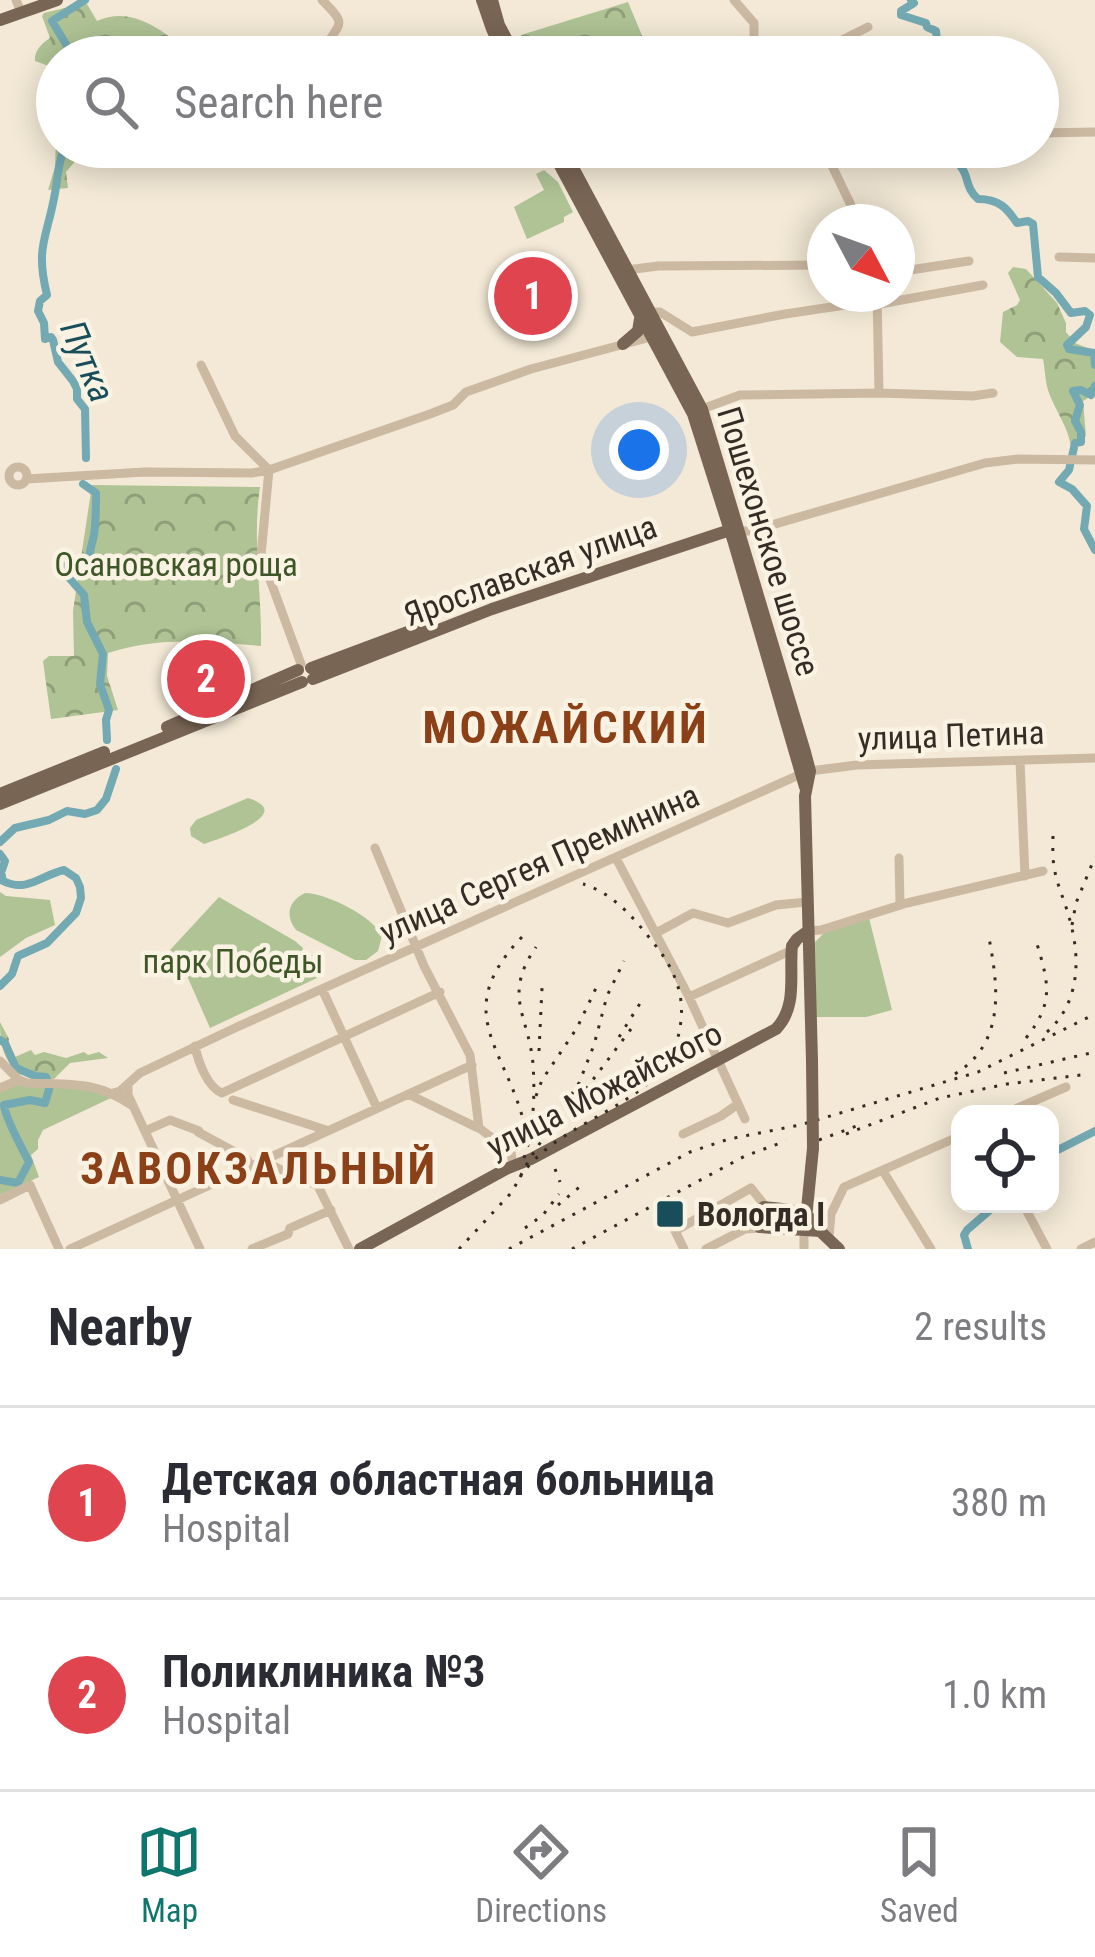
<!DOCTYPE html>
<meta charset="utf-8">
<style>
:root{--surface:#fff;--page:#f7f7f7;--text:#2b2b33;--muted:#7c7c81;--line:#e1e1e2;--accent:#0f766e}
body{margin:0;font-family:"Roboto Condensed",sans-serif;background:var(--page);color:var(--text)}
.controls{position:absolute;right:36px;bottom:36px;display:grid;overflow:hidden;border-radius:24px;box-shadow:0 6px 30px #0003}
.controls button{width:108px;height:108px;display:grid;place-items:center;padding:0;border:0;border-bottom:3px solid var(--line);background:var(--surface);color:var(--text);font:60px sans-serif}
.compass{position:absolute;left:807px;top:204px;width:108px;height:108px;border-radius:50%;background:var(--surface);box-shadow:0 6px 30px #0003;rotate:131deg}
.you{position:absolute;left:639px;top:450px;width:42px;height:42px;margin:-30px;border:9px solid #fff;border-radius:50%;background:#1a73e8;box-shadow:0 0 0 18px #1a73e833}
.badge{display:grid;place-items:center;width:78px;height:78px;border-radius:50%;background:var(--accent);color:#fff;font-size:39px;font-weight:700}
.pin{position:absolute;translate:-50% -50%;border:6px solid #fff;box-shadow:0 3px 12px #0006}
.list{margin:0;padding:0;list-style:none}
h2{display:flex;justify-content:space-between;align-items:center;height:156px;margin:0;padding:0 48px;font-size:51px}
h2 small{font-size:39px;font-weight:400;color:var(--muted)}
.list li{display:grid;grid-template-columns:78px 1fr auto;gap:36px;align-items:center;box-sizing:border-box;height:192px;padding:0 48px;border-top:3px solid var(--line)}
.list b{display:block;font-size:45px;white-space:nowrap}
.list p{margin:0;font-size:39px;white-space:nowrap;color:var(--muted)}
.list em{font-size:39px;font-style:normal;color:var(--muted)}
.icon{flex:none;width:66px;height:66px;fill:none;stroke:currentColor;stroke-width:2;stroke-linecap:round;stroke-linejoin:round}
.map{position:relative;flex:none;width:1095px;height:1249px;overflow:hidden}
.search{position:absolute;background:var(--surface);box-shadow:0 6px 30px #0003;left:36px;right:36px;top:36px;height:132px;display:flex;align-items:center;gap:30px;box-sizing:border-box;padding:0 42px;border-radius:66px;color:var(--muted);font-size:45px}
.sheet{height:540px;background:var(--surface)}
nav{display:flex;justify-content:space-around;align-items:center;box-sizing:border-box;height:168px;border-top:3px solid var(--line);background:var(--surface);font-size:33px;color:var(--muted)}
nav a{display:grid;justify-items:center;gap:6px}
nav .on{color:var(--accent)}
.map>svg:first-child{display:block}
</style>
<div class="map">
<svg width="1095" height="1249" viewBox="0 0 1095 1249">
<defs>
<pattern id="forest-crowns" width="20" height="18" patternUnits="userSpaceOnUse" patternTransform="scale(3)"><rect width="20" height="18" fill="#afc395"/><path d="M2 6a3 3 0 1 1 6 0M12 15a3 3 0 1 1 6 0" fill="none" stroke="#8f9f79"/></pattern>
</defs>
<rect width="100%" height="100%" fill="#f3e9d6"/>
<path fill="#afc395" d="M544,170l14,12 15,30 -9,5v5l-37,17 -13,-32 30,-17 -8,-16z
M248,798c51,16 -31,41 -44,46l-13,-8 -1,-8 6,-8z
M0,892l6,4 44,4 5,25 -29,13 -26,19z
M305,893c21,0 69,24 77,43l-4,15 -12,9h-11l-59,-30c-11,-14 -8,-29 9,-37z
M219,897l76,44 8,7 -4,12 11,6 7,12 -107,50 -26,-59 -14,-19z
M869,918l23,92 -26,7h-50l-1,-75 10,-10z
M19,1083l50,1 44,13 -70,33 -5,10v9l-7,6 8,22 -39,18v-104z"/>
<path fill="url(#forest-crowns)" d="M628,2l23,55h-120l-10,-22z
M81,4h6l10,17c38,-17 70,14 99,36h-139v12l-22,-8c-1,-10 7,-18 15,-23l-8,-22 2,-3z
M57,115v32h155l4,5 -9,7 -3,7h-7l-49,-14 -36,-3 -13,6 -22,4 -11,13 2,16 -20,2 7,-23z
M1013,267l13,2 31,34 9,20v9l9,11 20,8v43l-12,7 3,35 -9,11 -6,1c-2,-21 -16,-37 -23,-58 -3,-10 -3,-21 -5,-31l-26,-2 -17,-15 3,-30 14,-7 3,-5 -12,-27z
M92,485l168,2c-8,53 2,106 1,159 -54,-4 -100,-10 -153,7l-1,23 11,34 -67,9 -8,-58 6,-5h25l-1,-45z
M0,1022l9,17 -1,8 7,10 16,-7 4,5 9,-3 22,6 18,-6 4,3 11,-3 9,6 -38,5 -16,16c-42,-1 -54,-17 -54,-57z"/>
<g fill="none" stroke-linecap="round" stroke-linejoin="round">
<path stroke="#73a9b2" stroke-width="8" d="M911,0l3,3 -13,8v4l25,8 1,4 9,4 2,17 -13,2 2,7
M68,57l2,-6 -18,-30 33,-21
M57,67v7
M65,147c-7,13 -7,31 -10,46 -8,46 -20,53 -8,102l-7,6 -2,10 6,12 1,16 6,-2 2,3 5,22 15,19 4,8v10l8,10 1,49
M974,147l1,9 -14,11c8,9 4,21 17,32 21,0 29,9 39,24l11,-2 5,3 5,53 18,16 15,20 14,-2 5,4 -4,12 -19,18 2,4 25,4 1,12
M1095,386l-4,9 -10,-5 -8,1 7,14 -5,16 6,11v10l-6,1 -6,27 -10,12 13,7 15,17 -3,23 11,21
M83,484l13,9c0,14 0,28 -2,42 -2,11 -6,17 -5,30h-21l-3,1 -1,6 20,23 3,27 16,32 -3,30 9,26 -3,10 1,20
M0,842l15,-14 34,-8 18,-9 18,3 12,-4 9,-11 10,-30
M0,854l5,7 -3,9
M0,867l3,14c25,12 38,-6 61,-11l12,8 4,9 1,11 -5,15 -29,30 -29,13 -6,18 -12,12
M0,1040l5,3 11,25 19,8 11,1 4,9 -5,17 -15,-3 -26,5c1,13 18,43 25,57l-11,21 -18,-3
M1050,1154l45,-23
M968,1249l-4,-14 3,-5 30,-26"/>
<path stroke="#ccb9a2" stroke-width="9" d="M16,0l5,12
M322,0c25,25 19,21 3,47l2,10
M734,0l20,23v34
M962,52l2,5
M808,57l60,-30
M1038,133l57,-1
M823,147l36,75
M1059,257l36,1
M627,270l31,-4 167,-1
M897,272l72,-11
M877,294l2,99
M649,312h11l32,20 93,-18 87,-13 8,3 103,-19
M201,365l34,71 34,34
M702,409l38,-14 139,-2 94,3 20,-3
M9 476a9 9 0 1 1 18 0a9 9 0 1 1-18 0Z
M269,470l-8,85 40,109
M26,479l119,-7 107,1 17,-3 161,-56 23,-9 13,-13 65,-23 120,-32
M739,531h12l234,-68 33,-4 77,1
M1020,761l5,115
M810,771l47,-6 238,-7
M375,848l49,118 46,89 9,73 32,24 2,14
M616,858l73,139 56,122
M899,858l1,46
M808,931l13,-1 86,-27 136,-32
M656,933l37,-20 35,10 48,-18 31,-3
M322,989l55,119
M689,997l103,-47
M195,1046c3,15 12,41 27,47l218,-101
M0,1061l19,19 8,3c42,2 68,-3 106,23
M128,1084v11l72,154
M0,1088l19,-8
M110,1094l10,-3 20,-18 97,-46 564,-253
M408,1094l70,34
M233,1100l93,30
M1004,1114l62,-27
M145,1131l25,-11 29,11
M198,1132l48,26 5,8
M683,1134l38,-18 17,-12
M262,1161l56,25 31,63
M883,1171l48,78
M0,1200l30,-15 29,64
M1023,1204l24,45
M675,1231l76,-43 15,19
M675,1231l9,18
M829,1237l2,-23 13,-27 116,-51
M70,1249l402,-184
M252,1249l36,-15 2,-6 41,-18
M706,1249l39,-20 17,-1
M804,1249v-18
M1081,1249l14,-7"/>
<path stroke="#796554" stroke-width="12" d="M482,0l10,29 13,28
M492,0l7,25 17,32
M0,20l57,-20
M550,147l143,267 41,129 71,244
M562,147l140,262 103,343 5,19 -5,25 7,265
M623,344l15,-13 2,-12
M311,668l115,-43
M313,679l179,-70 238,-79
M167,727l131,-57
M0,794l104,-42
M0,804l302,-122
M806,1219l7,-71
M821,1227c-17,-17 -33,-18 -57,-20l-6,7 2,13 60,4 19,18
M360,1249l146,-80 25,-10 245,-130c22,-23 13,-54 16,-83l5,-7 11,-8"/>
<path stroke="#352c25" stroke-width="3" stroke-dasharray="3 9" stroke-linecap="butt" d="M1072,925l4,-22 19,-46
M522,937c-72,75 -17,110 2,186
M1047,1032c33,-29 34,-74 22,-115 -4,-15 -11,-30 -14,-45 -3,-13 -2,-26 -2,-38
M619,1037l25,-40
M1026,1038c28,-35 23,-54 11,-94
M539,1051l3,-63
M1004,1073l91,-21
M955,1074c52,-32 43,-90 33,-141
M586,1089l48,-64
M536,1096l6,-16 35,-52 20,-42
M846,1134l94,-36 67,-14 74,-9
M819,1140l43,-16
M524,1158c10,-28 11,-65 9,-94 -4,-48 -31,-68 3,-117
M555,1169l5,13
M520,1177c45,-66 153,-69 161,-157 3,-26 -7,-50 -22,-70 -21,-27 -43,-56 -76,-66
M558,1205l25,-21
M525,1228l18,-13 16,-21
M459,1249l53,-57 17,-32 50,-77 15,-38 13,-49 17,-35
M509,1249l181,-97 39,-13 71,-14 178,-53 117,-58
M572,1249l173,-93 41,-15"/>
<path stroke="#796554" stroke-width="12" d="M812,1061l1,87"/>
</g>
<rect fill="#174e5a" stroke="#faf2e3" stroke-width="4.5" x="655" y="1199" width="30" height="30" rx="6"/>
<g text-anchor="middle" stroke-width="9" stroke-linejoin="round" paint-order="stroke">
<g font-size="33" fill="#352c25" stroke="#faf2e3">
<text transform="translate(769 541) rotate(73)" y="12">Пошехонское шоссе</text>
<text transform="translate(530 570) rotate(-20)" y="12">Ярославская улица</text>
<text transform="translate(951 735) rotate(-2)" y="12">улица Петина</text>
<text transform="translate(539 863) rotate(-24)" y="12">улица Сергея Преминина</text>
<text transform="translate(604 1089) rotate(-27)" y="12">улица Можайского</text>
</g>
<g font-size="33" fill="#3f5627" stroke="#faf2e3">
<text x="176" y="576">Осановская роща</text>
<text x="233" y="973">парк Победы</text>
</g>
<g font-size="33" font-weight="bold" fill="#352c25" stroke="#faf2e3" text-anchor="start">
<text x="697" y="1226">Вологда I</text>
</g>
<g font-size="36" font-style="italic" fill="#174e5a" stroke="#faf2e3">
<text transform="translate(88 361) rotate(67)" y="13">Путка</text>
</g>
<g font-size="45" font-weight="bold" letter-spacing="3" fill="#8b4017" stroke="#faf2e3">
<text x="566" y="743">МОЖАЙСКИЙ</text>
<text x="259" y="1184">ЗАВОКЗАЛЬНЫЙ</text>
</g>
</g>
</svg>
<div class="controls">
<button><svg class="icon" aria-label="locate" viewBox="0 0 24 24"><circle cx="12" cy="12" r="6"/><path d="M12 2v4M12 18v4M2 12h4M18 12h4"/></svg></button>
</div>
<svg class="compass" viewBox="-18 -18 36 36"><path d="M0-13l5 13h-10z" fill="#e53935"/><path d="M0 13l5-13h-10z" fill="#7c7c81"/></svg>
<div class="you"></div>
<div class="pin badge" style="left:533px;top:296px;background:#e0444e">1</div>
<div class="pin badge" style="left:206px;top:679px;background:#e0444e">2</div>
<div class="search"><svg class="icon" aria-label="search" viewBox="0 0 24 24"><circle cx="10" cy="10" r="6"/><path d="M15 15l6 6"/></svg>Search here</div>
</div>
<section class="sheet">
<h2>Nearby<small>2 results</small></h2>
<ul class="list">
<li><span class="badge" style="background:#e0444e">1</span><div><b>Детская областная больница</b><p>Hospital</p></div><em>380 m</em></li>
<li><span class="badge" style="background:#e0444e">2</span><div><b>Поликлиника №3</b><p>Hospital</p></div><em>1.0 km</em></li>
</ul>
</section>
<nav>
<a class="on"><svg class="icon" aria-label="map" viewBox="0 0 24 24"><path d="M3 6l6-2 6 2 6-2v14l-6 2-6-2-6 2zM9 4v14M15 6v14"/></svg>Map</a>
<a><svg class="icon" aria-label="directions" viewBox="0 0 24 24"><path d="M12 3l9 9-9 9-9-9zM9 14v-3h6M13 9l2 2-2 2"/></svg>Directions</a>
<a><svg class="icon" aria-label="saved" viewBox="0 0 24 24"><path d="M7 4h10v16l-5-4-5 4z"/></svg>Saved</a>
</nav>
